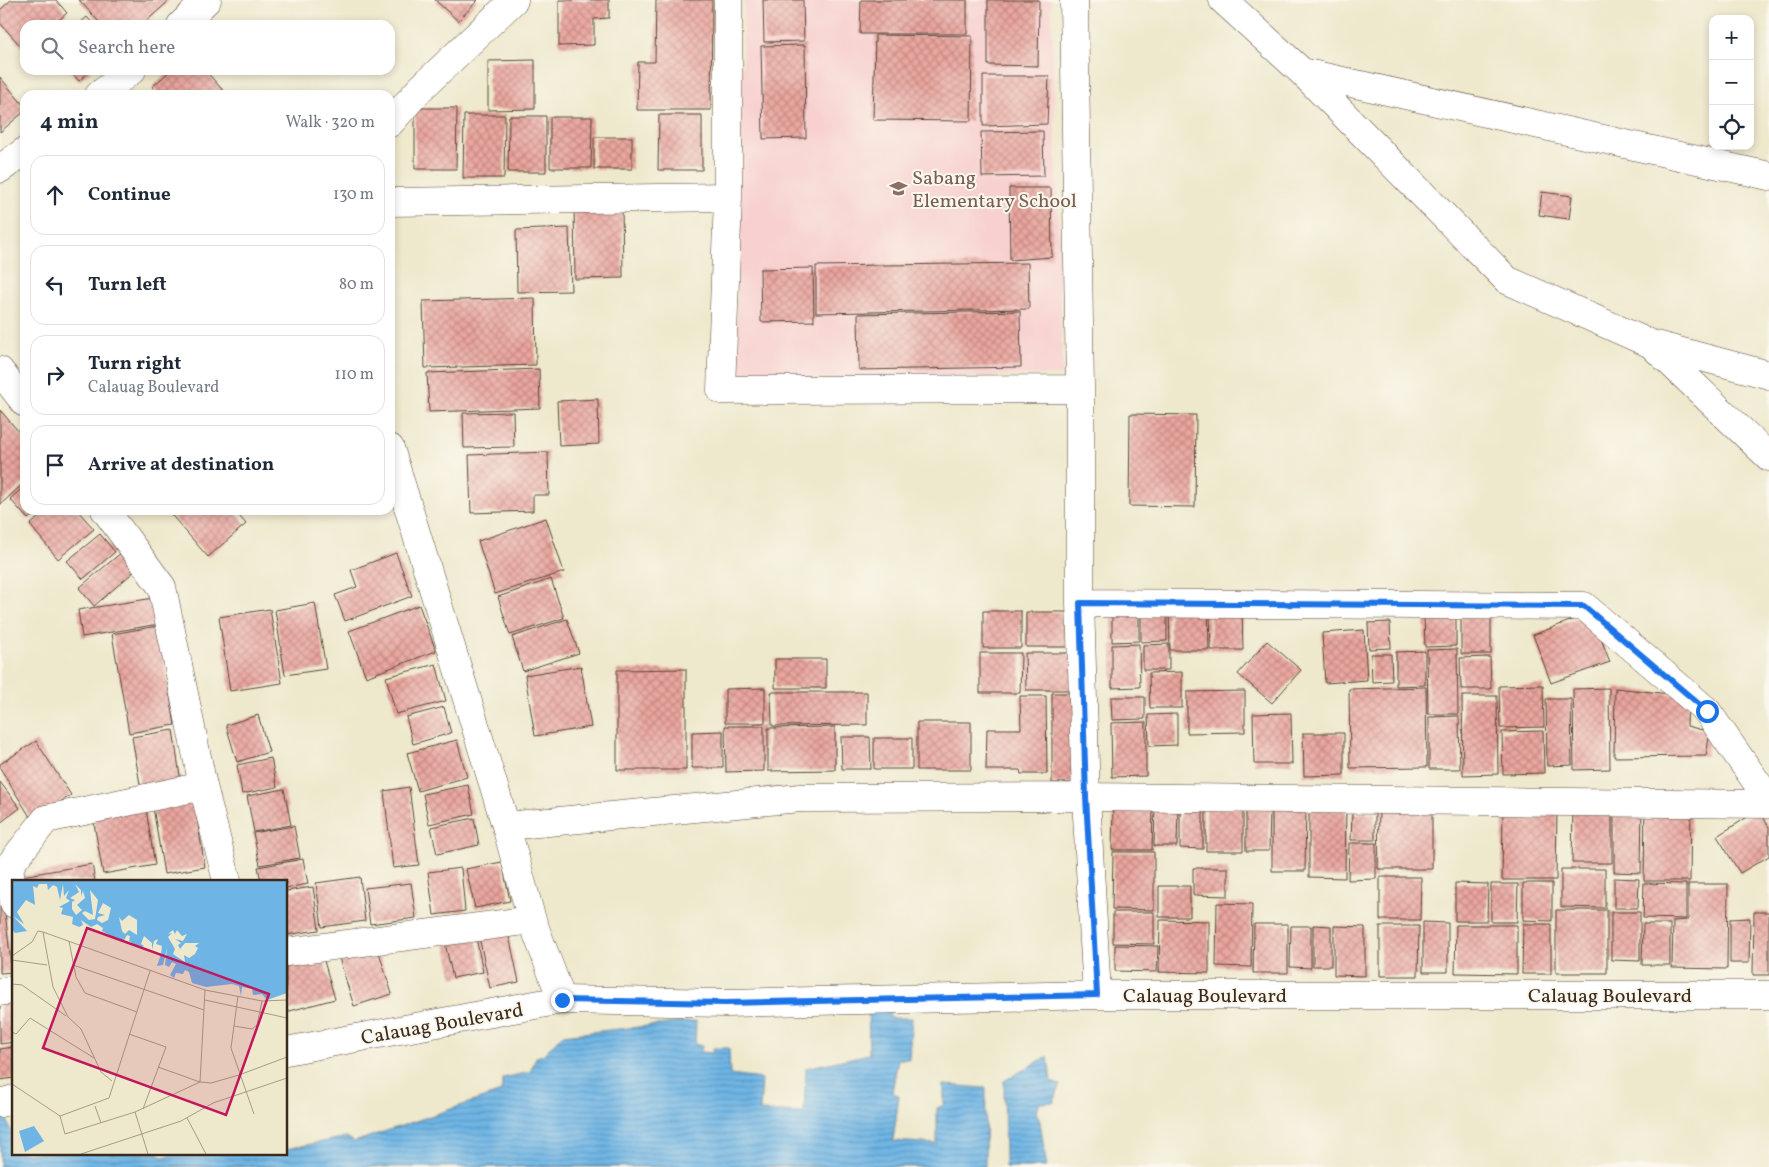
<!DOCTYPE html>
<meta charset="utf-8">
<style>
:root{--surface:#fff;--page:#f6f6f7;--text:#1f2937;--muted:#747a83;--line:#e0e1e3}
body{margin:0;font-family:Vollkorn,serif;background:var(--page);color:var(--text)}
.controls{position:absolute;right:15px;top:15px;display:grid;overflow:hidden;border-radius:10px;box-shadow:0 2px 8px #0003}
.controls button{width:45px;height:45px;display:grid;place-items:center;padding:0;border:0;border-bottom:1px solid var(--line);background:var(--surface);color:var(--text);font:25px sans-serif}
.stop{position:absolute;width:15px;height:15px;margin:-11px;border:4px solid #1a73e8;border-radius:50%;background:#fff}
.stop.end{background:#1a73e8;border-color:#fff;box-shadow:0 1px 5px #0008}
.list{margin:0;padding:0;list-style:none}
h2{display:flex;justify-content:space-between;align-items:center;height:65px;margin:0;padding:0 20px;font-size:21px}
h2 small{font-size:16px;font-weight:400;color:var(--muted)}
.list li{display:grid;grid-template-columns:32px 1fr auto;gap:15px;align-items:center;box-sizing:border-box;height:80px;margin:0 10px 10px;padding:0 10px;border:1px solid var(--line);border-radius:15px}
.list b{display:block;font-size:19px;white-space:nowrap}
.list p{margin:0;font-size:16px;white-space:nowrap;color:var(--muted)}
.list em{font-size:16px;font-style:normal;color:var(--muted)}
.icon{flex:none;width:28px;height:28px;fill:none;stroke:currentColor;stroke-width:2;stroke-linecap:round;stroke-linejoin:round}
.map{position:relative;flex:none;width:1769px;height:1167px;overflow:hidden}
.search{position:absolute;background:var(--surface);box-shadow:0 2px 8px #0003;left:20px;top:20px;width:375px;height:55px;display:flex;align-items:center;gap:12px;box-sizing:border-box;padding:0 18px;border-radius:15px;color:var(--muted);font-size:19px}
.panel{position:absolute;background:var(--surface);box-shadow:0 2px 8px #0003;left:20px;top:90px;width:375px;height:425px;border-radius:15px}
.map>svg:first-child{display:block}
</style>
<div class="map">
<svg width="1769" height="1167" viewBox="0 0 1769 1167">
<defs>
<pattern id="water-rules" width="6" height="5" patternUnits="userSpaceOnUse" patternTransform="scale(1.25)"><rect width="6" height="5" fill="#6eb5e5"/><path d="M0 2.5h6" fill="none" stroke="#5c93b9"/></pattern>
<pattern id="building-cross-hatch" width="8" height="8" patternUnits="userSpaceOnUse" patternTransform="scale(1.25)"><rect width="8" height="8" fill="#eaa69f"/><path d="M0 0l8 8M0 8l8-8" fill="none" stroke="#bf8781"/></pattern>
</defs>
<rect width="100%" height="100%" fill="#fbf7ec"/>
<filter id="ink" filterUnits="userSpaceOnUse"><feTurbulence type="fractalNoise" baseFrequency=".02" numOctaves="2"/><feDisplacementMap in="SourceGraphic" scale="10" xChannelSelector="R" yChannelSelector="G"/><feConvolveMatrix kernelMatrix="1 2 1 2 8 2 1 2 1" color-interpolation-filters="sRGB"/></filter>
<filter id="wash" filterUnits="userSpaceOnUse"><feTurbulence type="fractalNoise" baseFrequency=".0096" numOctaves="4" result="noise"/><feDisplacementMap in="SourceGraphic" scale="20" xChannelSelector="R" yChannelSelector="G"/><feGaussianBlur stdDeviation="1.12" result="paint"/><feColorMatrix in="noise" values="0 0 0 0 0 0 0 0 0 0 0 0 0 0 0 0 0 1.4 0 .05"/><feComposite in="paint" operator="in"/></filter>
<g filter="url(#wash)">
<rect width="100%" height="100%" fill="#eee8cc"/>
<path fill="#f7d0cf" d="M744,0h307l12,375 -328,5z"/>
<path fill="url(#water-rules)" stroke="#547082" d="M868,1005h21l1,13h22l-3,41h-11l-6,33 7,4 -6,45 44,3v-36l7,-3v-20l42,3 -1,79h-985v-55l2,-2 10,23h2v20h144l4,4 20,-4h104v-4l61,-12 7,5 147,-50 2,-14 27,-6 6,-15 7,-2 19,-20 134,-14 -1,24h7l-1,7 12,1v-5h16l1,27 32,4 -2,32 44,2 2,-45 63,-14z
M1048,1056l3,26 9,3 -6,17 -14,1 -4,8 4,11 7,45h-42l-1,-86z"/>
<g id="blocks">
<path fill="url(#building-cross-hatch)" d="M11,0h45l11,13 -14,12h-28v26l-25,-28v-13z
M79,0h91l-28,25h-40z
M435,0h43l-20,21z
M559,0h50v18l-15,1v26l-35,1z
M656,0h56l-1,110h-74l1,-48h17z
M763,0h40l1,41 -40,1z
M861,0h106v34h-107z
M988,0h51l-1,66 -50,-1z
M87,17l7,8h-16z
M875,35l97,1 -1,85 -98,-1z
M805,45l1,93 -43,1 -2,-93z
M535,60v49l-47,1v-49z
M69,70h22l-12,11z
M171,70h34l22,25h-68l-7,-8z
M983,76h66l-2,48 -64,2z
M0,77l25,30v4l-25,21z
M415,108h42l-1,61h-41z
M464,115h41l-1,63h-41z
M659,115h43v55h-44z
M509,116h37v56h-38z
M550,117h42l-1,51h-41z
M1043,131l1,45 -62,1 -1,-45z
M594,137h38v32h-38z
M1009,188h42l1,69 -42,3z
M1542,192l30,4 -3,23 -30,-4z
M622,204l1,74 -48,1 -1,-74z
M569,228l2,63 -54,1 -1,-62z
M1028,263l1,46 -213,4v-47z
M813,268l1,53 -53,1 -1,-53z
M535,298l1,67 -111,3 -2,-67z
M1020,311l1,56 -162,3 -1,-56z
M539,369l1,39 -111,4 -2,-39z
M598,399l1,45 -40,2 -2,-45z
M0,410l25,29v43l-25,23z
M513,412l1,35 -50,1 -1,-35z
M1130,414l66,1 -1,92 -66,-1z
M548,452l1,43h-16v16l-62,2 -2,-58z
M25,486v24h14l-11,9 -18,-20z
M47,510h30l17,19 -36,30 -28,-34z
M169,510h65l12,14 -38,33 -40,-46z
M546,518l18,54 -69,22 -17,-53z
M100,534l15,18 -32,27 -16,-18z
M122,552l15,17 -43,37 -15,-18z
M396,553l16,43 -67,25 -10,-26 22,-8 -6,-17z
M551,579l13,39 -54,17 -12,-38z
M154,598l5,26 -77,13 -4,-27z
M315,603l11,66 -41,6 -10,-65z
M419,605l17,46 -70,26 -17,-46z
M1208,605l1,45h-39l-1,-44z
M1139,608v33l-27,1v-33z
M270,609l12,74 -52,8 -11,-74z
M1210,609h32l1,41h-32z
M983,611h38v37h-38z
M1141,611h26v30l-26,1z
M1026,612h49v35h-49z
M1491,612v42h-30v-41z
M1456,613v33l-31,1 -1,-33z
M1591,613l19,49 -59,21 -18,-48z
M567,619l12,34 -56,18 -11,-34z
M1390,622l1,26 -22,1 -1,-26z
M158,626l17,99 -46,8 -17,-99z
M1364,630l3,50 -42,3 -3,-50z
M1267,641l34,29 -29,33 -34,-29z
M1139,644l1,43 -28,1v-43z
M1169,644v26h-26v-25z
M1457,649l1,65h-30l-1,-64z
M1425,651v34l-29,1v-34z
M980,653h41l-1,40h-40z
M1025,653h49v37h-48z
M1371,654h20l1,27 -20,1z
M1490,657l1,32h-30l-1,-31z
M775,659h51v29h-51z
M436,664l10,37 -50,13 -10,-37z
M581,666l10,61 -56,9 -10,-61z
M686,669v101h-69v-100z
M1182,672v36h-32l-1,-35z
M1543,685l1,42 -44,1 -1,-42z
M1426,687l1,80 -77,1 -1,-79z
M765,688v35h-40v-34z
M1609,688l1,81 -36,1 -1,-81z
M1615,688l73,8 -1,30 23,6 -4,24 -92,1z
M1245,691v41l-58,1v-41z
M771,692h96v33l-95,1z
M1052,693h28v90h-28z
M1020,696h26l1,78h-26l-1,-4h-34l1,-41h34z
M1462,696h35l1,78 -35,1z
M1111,697h34v22l-33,1z
M1546,699h25l1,66 -25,1z
M444,707l7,26 -38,11 -7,-27z
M1291,713l1,51h-38l-1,-50z
M1177,714v31l-28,1 -1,-31z
M258,715l11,37 -32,10 -11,-37z
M1459,716l1,53h-31v-52z
M917,722h54v48h-54z
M1146,722v54l-34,1 -1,-54z
M725,726h39v45l-38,1z
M835,727v43l-67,1v-43z
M173,730l9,59 -40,7 -10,-59z
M723,731v37h-31v-36z
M1543,731l1,42 -41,1 -1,-42z
M1303,733h41v42l-40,1z
M841,737h29l1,32h-29z
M874,738h38v31h-38z
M457,740l10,37 -49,14 -11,-38z
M36,741l35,54 -39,25 -32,-52v-4z
M271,758l6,29 -35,7 -5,-29z
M0,782l20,26 -20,15z
M468,785l6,29 -45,10 -6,-30z
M409,787l10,78 -26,3 -9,-77z
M284,789l7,36 -37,7 -7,-36z
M193,795l12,72 -41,7 -12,-73z
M145,803l10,62 -52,9 -11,-62z
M1614,803h28l-1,70 -27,-1z
M1645,803l46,2 -1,76h-46z
M1272,806h34l-1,65h-33z
M1155,807h23l-1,39h-23z
M1206,807l37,1v43h-37z
M1573,807h39v56h-40z
M1180,808h23v41l-23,-1z
M1113,809h40l-1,41h-40z
M1246,809h24l-1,42h-23z
M1309,809h37l-1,69 -36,-1z
M1379,809h53v60h-54z
M1503,809h54l-1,71h-54z
M1759,810l10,17v29l-29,17 -23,-37z
M1352,813h23v27h-24z
M474,818l5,27 -42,9 -6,-27z
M294,826l6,32 -40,7 -7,-32z
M1349,843h27v36l-28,1z
M1113,852h41v58l-42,-1z
M303,859l5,25 -22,4v-7h-25l-3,-14z
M502,862l8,39 -35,7 -9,-39z
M92,864l3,17h-72l-1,-5z
M461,868l4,43 -31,4 -6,-43z
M1193,868h35v28l-35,-1z
M1561,869h44v39l-44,-1z
M360,877l5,44 -43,6 -6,-44z
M1380,877h41l-1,43h-40z
M1614,878l25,1 -1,29h-24z
M411,883l5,35 -46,6 -5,-36z
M1455,883l33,1 -1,37h-32z
M1523,883h29v38l-29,-1z
M1644,883l42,1v35l-43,-1z
M1491,884h27l-1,38h-26z
M1688,884h40l-1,85 -55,-1 1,-47 15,-1z
M1159,886h31v31h-31z
M313,887l6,43 -33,5v-44z
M0,895h3l9,77 -12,1z
M1217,903l35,1 -1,63 -35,-1z
M1556,910h51v63h-51z
M1113,912h41v32l-41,-1z
M1611,912h29v49l-29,-1z
M1754,912h15v63h-16z
M1750,918l-1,45h-19v-44z
M1160,920l49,1v52l-50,-1z
M1423,922l25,1v49h-25z
M1254,924h34v49h-35z
M1523,924h28v50h-29z
M1643,924h27v41h-28z
M1313,925l18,1v40h-18z
M1456,925h61v49l-62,-1z
M1291,926h20v42l-21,-1z
M1334,926l31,1v49l-31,-1z
M1380,926h39l-1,50h-38z
M508,931l11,51 -29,6 -11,-51z
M475,932l8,40 -30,6 -9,-39z
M1115,945l43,1 -1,26 -42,-1z
M377,946l15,48 -38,12 -15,-48z
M322,954l13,45 -49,13v-48z
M14,998v44l-14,2v-44z
M14,1047v31l-14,2v-31z"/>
</g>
</g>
<g filter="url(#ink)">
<use href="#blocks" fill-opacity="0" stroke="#564638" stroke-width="1"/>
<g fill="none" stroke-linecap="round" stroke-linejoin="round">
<defs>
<path id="minor" d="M728,0v197l-7,193 359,-1
M1074,0l6,389v214l6,194 11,198
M1223,0l79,72 205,208 144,64 118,113
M181,25l26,-25
M1302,72l467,104
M99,95l33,-25
M390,123l29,-33 95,-90
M0,169l25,-18
M390,202l338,-5
M1652,344l117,31
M0,371l25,32
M390,448l116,378 26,94 30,80
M105,510l57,77 41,199 24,95
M1080,603l504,3 123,105 62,89
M506,826l294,-28 286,-1 683,7
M14,904l-5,-38 37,-47 157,-33
M286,952l246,-32
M0,992l14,-2
M286,1051l276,-51 164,3 371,-8h672
M0,1103l14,-4"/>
</defs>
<use href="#minor" stroke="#564638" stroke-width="29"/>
<use href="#minor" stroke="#fff" stroke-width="28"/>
</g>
</g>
<g fill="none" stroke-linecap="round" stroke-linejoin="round" filter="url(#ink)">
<path stroke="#1a73e8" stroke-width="6" d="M562,1000l164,3 371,-8 -11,-198 -6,-194 504,3 123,105"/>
</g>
<defs>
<symbol id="school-bare" viewBox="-9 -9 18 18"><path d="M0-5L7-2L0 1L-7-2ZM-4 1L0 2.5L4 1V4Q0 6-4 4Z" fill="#8d6e63" stroke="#fbf7ec" stroke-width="2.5" paint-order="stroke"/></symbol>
</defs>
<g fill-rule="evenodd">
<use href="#school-bare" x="886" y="176" width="25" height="25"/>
</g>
<g text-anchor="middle" stroke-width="4" stroke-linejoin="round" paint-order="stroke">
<g font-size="20" fill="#785e54" stroke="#fbf7ec" text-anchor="start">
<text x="912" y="184">Sabang<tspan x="912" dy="23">Elementary School</tspan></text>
</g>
<g font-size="20" fill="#3b2a1e" stroke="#fbf7ec">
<text x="1205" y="1002">Calauag Boulevard</text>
<text x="1610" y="1002">Calauag Boulevard</text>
<text transform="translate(442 1023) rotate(-10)" y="7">Calauag Boulevard</text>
</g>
</g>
<g transform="translate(12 880)">
<rect width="275" height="275" fill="#eee8cc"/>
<path d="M0,1h275v112l-20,7 -5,-6 -9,1 -1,-6 -10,-2 -1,9 -2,-10 -7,-2 -26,3 -14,-4 -3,-11 -4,-2 -2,4 -7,-1 -2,5 -4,-3 6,-11 -4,-2 -3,5 -4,-2 2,-17 -4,17 -6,1 4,-12 1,-8 -6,-2 2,-5 -4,2 -2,9v-7l-8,-7 -3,8 3,2 -4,2 -11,-7 1,-5 -3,-1 -4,7 -21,-11 1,-3 -6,-4 -6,3 -10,-7 2,5 -4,2 -7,-3 1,-7 -12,-3 2,-6 -4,-1 11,-6 -4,-3 3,-8 -5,6 -1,-12 -3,16 -3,-13 -4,-2 -5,5 -1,-6h-8l-2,4 -4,-2 2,19 -9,-5 -9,12 7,12 -11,-8 14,15 -12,2 -3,-4zM63,4l6,6v6l2,-5 2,7 -8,7 5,5 -6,5 -4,-6v-7l3,-2 -5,-2 9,-6zM78,10l8,10 -3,19 -6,1 -7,-7 3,-2 8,4zM91,23l8,5 -3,12 -6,3 -5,-3 1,-3 7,-2 -7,-2zM117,35l8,5v15l-8,-5 -4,4 -3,-3 -3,-14 3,4zM161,50l2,4 2,-4 5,6 5,-2 -4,7 -8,-2 6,4 -3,2 2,4 5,-6h14l-4,3 3,2 -3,6 -6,4 -5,-3 1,7 -12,-8 2,-5 -7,-12 4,-4 -4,1zM22,246l10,15 -19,11 -6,-21z" fill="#6eb5e5" fill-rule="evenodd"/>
<path fill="none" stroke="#a69c86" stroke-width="1" d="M31,52l162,58 57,11 25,-1M31,52l10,55 15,30 13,12 20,43 11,9M57,61l7,36 9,16 52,19M0,76l20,-14 6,-11 5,1M0,80l35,5M61,85l131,45M0,104l10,1 44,31M226,116l-7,52 23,66M193,120l82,18M222,146l18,3 5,-4 5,-24M0,152l4,2 14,-16 64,40M117,154l37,13 -23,62M146,187l42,15 5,-92M0,204l48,32 49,-18 41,-127M83,226l6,17M123,232l13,42M48,236l5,18 70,-22 65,-30 11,1 28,-8 48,-18M175,238l19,36M69,274l100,-33 32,-18 74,-25"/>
<path fill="#c2185b" fill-opacity="0.15" stroke="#c2185b" stroke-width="2.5" d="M75,48l182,66 -43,121 -183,-67z"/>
<rect width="275" height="275" fill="none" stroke="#3b2a1e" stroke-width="2.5"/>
</g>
</svg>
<div class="controls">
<button>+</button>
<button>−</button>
<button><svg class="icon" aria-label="locate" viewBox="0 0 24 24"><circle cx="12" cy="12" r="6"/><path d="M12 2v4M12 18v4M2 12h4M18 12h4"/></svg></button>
</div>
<div class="stop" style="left:1707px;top:711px"></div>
<div class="stop end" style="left:562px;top:1000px"></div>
<div class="search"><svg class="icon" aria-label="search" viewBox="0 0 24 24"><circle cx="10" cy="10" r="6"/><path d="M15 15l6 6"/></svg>Search here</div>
<section class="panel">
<h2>4 min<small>Walk · 320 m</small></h2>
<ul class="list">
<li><svg class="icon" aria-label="ahead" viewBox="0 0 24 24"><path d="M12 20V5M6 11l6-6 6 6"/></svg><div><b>Continue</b></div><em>130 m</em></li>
<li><svg class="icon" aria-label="left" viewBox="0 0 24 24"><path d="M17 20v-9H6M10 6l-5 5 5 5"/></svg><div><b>Turn left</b></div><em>80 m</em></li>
<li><svg class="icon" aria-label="right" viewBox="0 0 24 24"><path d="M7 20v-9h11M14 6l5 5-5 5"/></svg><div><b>Turn right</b><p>Calauag Boulevard</p></div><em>110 m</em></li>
<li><svg class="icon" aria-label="arrive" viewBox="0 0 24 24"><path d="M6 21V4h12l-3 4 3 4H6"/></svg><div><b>Arrive at destination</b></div></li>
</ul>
</section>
</div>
